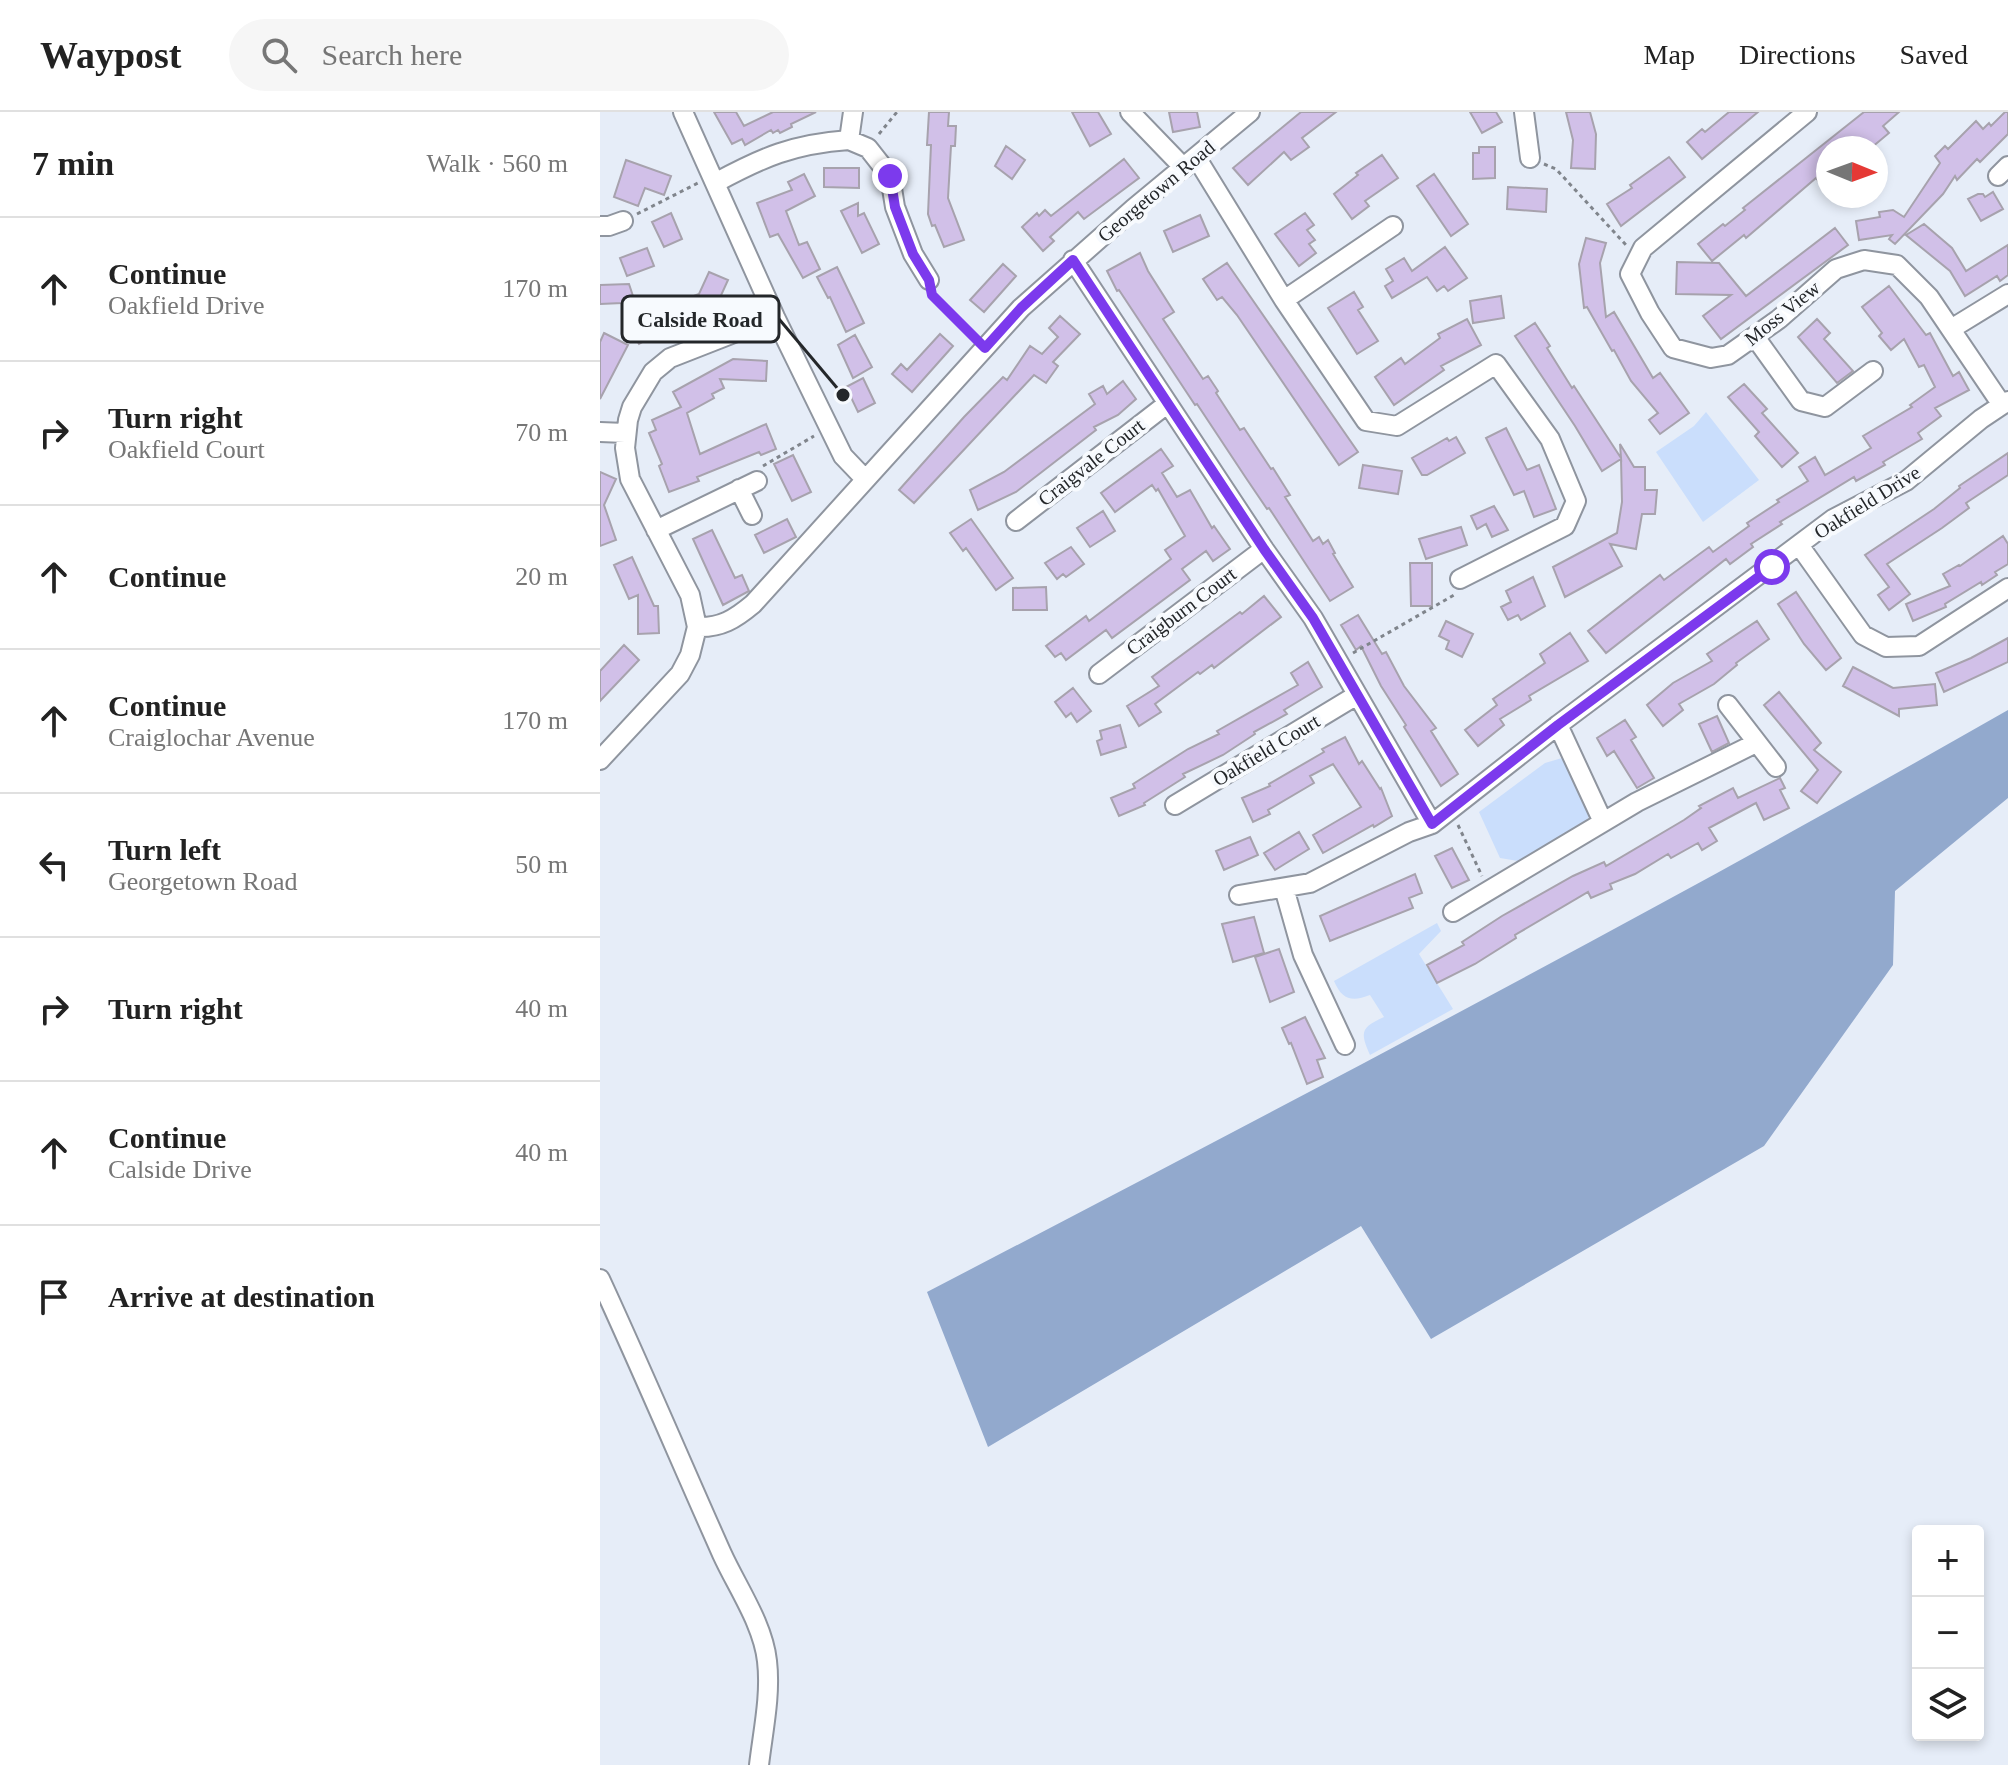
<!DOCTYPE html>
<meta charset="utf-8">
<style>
:root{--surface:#fff;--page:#f6f6f6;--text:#222;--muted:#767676;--line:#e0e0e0}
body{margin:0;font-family:Georgia,serif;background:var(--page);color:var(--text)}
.controls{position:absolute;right:24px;bottom:24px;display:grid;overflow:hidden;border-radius:8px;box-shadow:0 4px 12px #0003}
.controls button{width:72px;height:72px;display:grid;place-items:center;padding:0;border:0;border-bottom:2px solid var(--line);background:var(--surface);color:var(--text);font:40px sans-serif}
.compass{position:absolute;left:1216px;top:24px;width:72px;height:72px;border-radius:50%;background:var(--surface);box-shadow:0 4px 12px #0003;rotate:91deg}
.stop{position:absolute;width:24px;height:24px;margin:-18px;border:6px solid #7c3aed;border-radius:50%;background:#fff}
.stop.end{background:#7c3aed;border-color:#fff;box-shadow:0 2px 8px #0008}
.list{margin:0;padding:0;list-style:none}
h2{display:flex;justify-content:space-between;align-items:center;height:104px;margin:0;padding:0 32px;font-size:34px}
h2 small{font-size:26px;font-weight:400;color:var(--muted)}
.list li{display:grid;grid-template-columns:52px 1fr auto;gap:24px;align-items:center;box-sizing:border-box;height:144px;padding:0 32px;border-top:2px solid var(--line)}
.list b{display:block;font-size:30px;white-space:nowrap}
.list p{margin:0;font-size:26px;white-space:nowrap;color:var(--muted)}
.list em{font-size:26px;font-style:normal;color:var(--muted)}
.icon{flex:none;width:44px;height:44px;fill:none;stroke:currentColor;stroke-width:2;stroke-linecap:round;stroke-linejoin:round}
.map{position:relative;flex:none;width:1408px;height:1653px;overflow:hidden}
header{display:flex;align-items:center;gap:48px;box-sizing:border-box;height:112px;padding:0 40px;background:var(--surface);border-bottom:2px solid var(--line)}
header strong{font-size:38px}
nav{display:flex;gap:44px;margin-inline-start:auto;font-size:28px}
.search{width:560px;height:72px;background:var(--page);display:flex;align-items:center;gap:20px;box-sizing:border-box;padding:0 28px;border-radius:44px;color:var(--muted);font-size:30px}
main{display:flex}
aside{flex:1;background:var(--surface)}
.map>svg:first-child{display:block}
</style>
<header>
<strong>Waypost</strong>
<div class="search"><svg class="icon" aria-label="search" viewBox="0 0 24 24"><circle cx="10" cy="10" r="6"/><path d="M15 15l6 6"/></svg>Search here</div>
<nav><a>Map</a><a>Directions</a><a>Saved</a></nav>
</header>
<main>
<aside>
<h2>7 min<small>Walk · 560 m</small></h2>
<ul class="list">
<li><svg class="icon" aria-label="ahead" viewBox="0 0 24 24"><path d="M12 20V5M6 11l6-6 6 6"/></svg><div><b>Continue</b><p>Oakfield Drive</p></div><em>170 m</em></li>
<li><svg class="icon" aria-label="right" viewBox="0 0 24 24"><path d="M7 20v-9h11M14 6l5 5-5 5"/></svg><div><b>Turn right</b><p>Oakfield Court</p></div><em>70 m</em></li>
<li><svg class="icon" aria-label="ahead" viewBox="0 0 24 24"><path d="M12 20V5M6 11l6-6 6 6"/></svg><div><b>Continue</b></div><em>20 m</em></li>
<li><svg class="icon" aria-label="ahead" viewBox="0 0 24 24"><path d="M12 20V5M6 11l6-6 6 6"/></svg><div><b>Continue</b><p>Craiglochar Avenue</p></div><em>170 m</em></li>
<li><svg class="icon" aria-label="left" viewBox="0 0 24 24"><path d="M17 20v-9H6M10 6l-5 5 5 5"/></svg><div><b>Turn left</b><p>Georgetown Road</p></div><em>50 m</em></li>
<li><svg class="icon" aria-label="right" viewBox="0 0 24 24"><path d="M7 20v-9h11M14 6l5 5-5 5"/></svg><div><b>Turn right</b></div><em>40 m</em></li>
<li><svg class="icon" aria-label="ahead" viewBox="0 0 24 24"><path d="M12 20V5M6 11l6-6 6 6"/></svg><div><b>Continue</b><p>Calside Drive</p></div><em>40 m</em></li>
<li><svg class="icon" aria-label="arrive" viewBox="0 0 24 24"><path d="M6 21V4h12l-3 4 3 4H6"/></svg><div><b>Arrive at destination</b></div></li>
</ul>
</aside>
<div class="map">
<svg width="1408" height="1653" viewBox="0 0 1408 1653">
<rect width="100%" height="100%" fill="#e6edf8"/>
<path fill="#cadefc" d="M1106,300l53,68 -56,42 -47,-70 38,-26z
M962,646l6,4 25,48 -9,14 -66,37 -18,-3 -21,-46 66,-49z
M837,811l4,8 -22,23 34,55 -83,46c-11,-24 -8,-28 14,-38l-14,-22c-18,7 -28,5 -36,-14z"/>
<path fill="#92a9cd" d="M1408,598v88l-113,93 -2,74 -129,181 -333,193 -70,-113 -373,221 -61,-155c363,-189 726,-379 1081,-582z"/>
<path fill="#d1c0e8" stroke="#a7a2ad" stroke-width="2" d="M114,0h22l8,14 29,-14h43l-25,12 1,3 -12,6 -2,-3 -5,3 -2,-3 -26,15 -3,-6 -10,5z
M329,0h20l-1,14h8l-1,20h-4l-3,52 16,42 -20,7 -9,-22 -3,1 -4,-12 3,-69h-4z
M472,0h26l13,22 -21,12z
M569,0h28l3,15 -27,5z
M701,0h35l-34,26 7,9 -18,13 -7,-8 -36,33 -15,-17z
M870,0h26l6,10 -20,11z
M966,0h24l6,22 -1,35 -24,-1 2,-28z
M1129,0h29l-56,47 -15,-17 15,-13 3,3z
M1264,0h35l-16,14 6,7 -18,15h-43v45l-12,-15 -70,60 -2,-3 -32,26 -14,-17 25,-20 2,2 20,-16 -2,-2z
M1405,0h3v22l-28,28 -3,-3 -20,21 -2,-4 -12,18 -48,50 -6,-5 3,-4 -33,5 -3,-19 24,-4 -1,-5 14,-2 11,7 36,-54 -5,-7 10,-10 3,3 28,-28 7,8 6,-6 2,3z
M406,34l19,14 -13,19 -17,-13z
M879,35h16v31l-22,1v-26h6z
M782,43l16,23 -33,23 4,5 -17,13 -18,-25 24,-19 -2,-2z
M1069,45l16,20 -64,49 -14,-22 25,-16 -2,-3z
M524,47l15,19 -55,41 -6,-7 -28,25 4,4 -11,10 -21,-24 15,-14 2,3 6,-6 6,6z
M26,48l45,16 -7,19 -19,-7 -7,18 -24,-9z
M224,56h35v20l-35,-1z
M204,62l11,22 -29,15 13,34 8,-3 13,27 -17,9 -25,-44 -8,3 -13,-34 35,-13 -4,-8z
M834,62l34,50 -17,12 -34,-50z
M908,75l39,2 -1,23 -39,-3z
M1393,80l10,17 -22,12 -13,-22 10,-5h5l2,3z
M258,91v13l6,-3 15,31 -17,9 -21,-42z
M71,101l11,26 -18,8 -12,-25z
M705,101l9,12 -7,5 8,10 -6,4 7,9 -17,13 -24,-32z
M600,103l9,21 -36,16 -9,-21z
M1324,112l28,24 14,23 42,-26v30l-8,6 -3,-5 -32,20 -15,-25 -44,-36z
M1235,116l13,17 -127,94 -18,-23 28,-21 -55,-1 1,-32 42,1 27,33z
M986,126l20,5 -6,20 6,54 8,-5 39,66 7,-5 29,40 -29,21 -11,-14 9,-7 -27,-32 -17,-31 -2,1 -25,-44 -3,1 -5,-44z
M845,135l22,31 -19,13 -4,-5 -7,5 -10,-14 -35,21 -7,-12 8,-5 -7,-12 18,-11 8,13z
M47,136l7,18 -27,10 -7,-18z
M540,141l8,18 26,41 -11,7 40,60 5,-3 10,15 -2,2 24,37 4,-2 27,41 2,-1 17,27 -5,2 28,44 6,-4 4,7 5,-4 7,13 -2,1 20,33 -23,14 -61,-93 -2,1 -21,-31 -49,-74 -2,1 -76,-115 -2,1 -10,-20z
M627,151l131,189 -19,13 -102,-150 -15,-18 -5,3 -14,-21z
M403,152l13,12 -32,36 -14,-12z
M237,155l27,56 -18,9 -16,-35 -2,1 -11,-21z
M109,160l19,8 -15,33 -27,-11 6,16 -40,17 1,1 -14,8 -11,-18 29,-16 42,-16z
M29,172l5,15 -12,4 -22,1v-19z
M1289,174l37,49 4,-2 23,43 6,-4 10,18 -34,18 6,8 -23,17 4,6 -39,23 2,3 -29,16 -2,-4 -74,45 2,2 -31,20 2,3 -23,17 -4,-5 -120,94 -18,-22 72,-56 4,5 45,-33 4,5 36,-26 -2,-3 32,-21 -2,-2 31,-19 -9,-14 16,-10 10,18 46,-27 -8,-12 49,-29 -2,-2 25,-18 -11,-22 -5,2 -15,-28 -13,11 -12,-14 3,-3 -20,-26z
M754,180l9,15 -5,3 20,31 -21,13 -29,-46z
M901,184l3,22 -31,5 -3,-22z
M460,204l20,18 -27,28 5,4 -12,17 -12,-8 -120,128 -15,-13 65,-73 39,-40 4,3 23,-34 12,8 16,-17 -9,-9z
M867,207l14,26 -40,21 3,4 -50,35 -19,-28 26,-19 4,6 35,-26 -2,-4z
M1217,207l13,14 -6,6 29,32 -16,12 -39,-46z
M935,211l15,23 -3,2 25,40 2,-2 47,72 -1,-14 14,23h11v23h12l-2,24h-13l-6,35 -26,-5 12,22 -57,31 -12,-30 64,-34 5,-31 -1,-43 -19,12 -27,-45 -60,-90z
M4,221l24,12 -28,54v-57z
M340,222l13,12 -41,46 -20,-18 9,-10 6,6z
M255,223l17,32 -19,11 -15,-33z
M133,247l34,2 -1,20 -46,-2 4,9 -12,6 2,4 -27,15 13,41 66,-30 10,25 -15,6 -2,-3 -62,25 2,4 -30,11 -10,-26 3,-2 -13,-31 7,-3 -4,-10 29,-13 -8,-15z
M263,266l12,25 -17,9 -12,-25z
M523,269l13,18 -18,16 -24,12 2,3 -80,62 -38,18 -8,-20 34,-18 91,-68 -6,-10 14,-8 4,8z
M1144,272l23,25 -5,4 36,40 -16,14 -27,-31 4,-4 -31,-35z
M906,316l21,42 12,-5 17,44 -22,8 -10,-26 -10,4 -28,-57z
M856,325l9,16 -38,22h-5l-10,-17 35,-20 2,3z
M561,337l12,17 -11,7 15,24 13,-7 22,38 2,-2 16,23 -17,12 -7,-10 -24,18 8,11 -78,58 -6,-8 -40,30 -5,-7 -6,4 -9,-11 40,-30 3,5 82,-62 -6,-9 20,-14 -27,-47 -2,2 -4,-6 -37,27 -14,-19z
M1408,341v22l-42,28 3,5 -27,20 -55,36 23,30 -21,16 -11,-15 11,-8 -24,-32 69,-46 26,-21 -1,-2z
M193,343l18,37 -19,9 -18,-37z
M763,353l39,6 -4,23 -39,-6z
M0,360l16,7 -12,26 12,35 -16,6z
M894,394l14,24 -16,7 -6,-13 -9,5 -6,-13z
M503,399l12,20 -25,16 -13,-19z
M187,407l9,18 -32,16 -9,-18z
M371,407l42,59 -17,12 -30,-42 -3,3 -13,-18z
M861,415l6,18 -41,14 -7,-20z
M112,418l23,48 7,-3 7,16 -26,14 -30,-66z
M1403,424l5,8v20l-13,8 2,3 -15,10 -1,-3 -36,22 1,3 -33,14 -7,-17 44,-18 -7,-12 16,-9 1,1z
M471,435l13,17 -18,13 -3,-3 -6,5 -12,-16z
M32,445l22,49h4l1,27 -21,1v-39l-9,4 -15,-34z
M810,451h22v43h-21z
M933,465l12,29 -24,14 -3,-5 -10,5 -7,-13 10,-5 -5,-11z
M446,475l1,23h-34v-22z
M1196,480l45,66 -15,12 -22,-26 -26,-40z
M664,484l17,21 -67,51 -2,-3 -12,9 -2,-2 -43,32 6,8 -22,14 -12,-20 32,-20 -7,-9 88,-65 2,2z
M758,503l24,39 4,-2 18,34 32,42 -5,3 27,43 -17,12 -37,-59 2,-2 -25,-39 -20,-40 -5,4 -15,-25z
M846,509l27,13 -11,23 -16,-8 3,-8 -10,-5z
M1157,509l12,18 -33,24 1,2 -23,19 -35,20 4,6 -20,16 -16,-21 26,-22 39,-22 -5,-7z
M970,521l18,28 -59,35 2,4 -31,19 4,6 -26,21 -13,-16 32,-25 -4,-6 52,-36 -5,-9z
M1408,526v24l-64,30 -8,-19 35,-15z
M24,533l15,15 -39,41v-30z
M708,550l14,25 -38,23 3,4 -33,18 1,2 -32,21 -40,19 2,3 -41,26 1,2 -26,11 -8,-18 24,-10 -2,-4 55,-35 31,-15 -2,-3 81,-46 -7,-12z
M1253,555l40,21 42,-4 2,21 -38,4v7l-56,-30z
M473,576l18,23 -14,11 -6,-9 -5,4 -11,-15z
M1179,580l42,51 -7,7 27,22 -24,31 -16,-12 17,-21 -54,-65z
M1117,604l12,27 -17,9 -13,-28z
M1025,608l11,17 -5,3 23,38 -17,10 -23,-37 -7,5 -10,-18z
M520,613l6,22 -25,8 -4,-14 5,-2 -2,-8z
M745,625l14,27 3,-3 18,28 1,-1 11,28 -18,11 -1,-2 -50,28 -10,-18 48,-28 -28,-43 -23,12 4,7 -46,27 2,4 -17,8 -11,-24 28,-12 -1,-2 55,-32 -2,-3z
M1180,666l5,10 -5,2 9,18 -25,12 -8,-17 -47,25 8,13 -15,9 -4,-7 -27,15 -3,-4 -33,20 -25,10 2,5 -21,9 -3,-6 -73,43 1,3 -41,26 -38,19 -10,-18 37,-20 -2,-3 40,-26 71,-40 31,-14 2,4 78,-46 17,-12 -2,-2 34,-18 5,10z
M699,720l10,17 -34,21 -11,-17z
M650,725l8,18 -34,15 -8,-19z
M852,736l17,32 -17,8 -17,-32z
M815,762l7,19 -13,5 4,10 -83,33 -10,-25z
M654,805l10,36 -31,9 -11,-38z
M679,837l15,43 -24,10 -15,-45z
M705,905l20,41 -8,2 6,17 -16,7 -16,-41 -2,1 -7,-16z"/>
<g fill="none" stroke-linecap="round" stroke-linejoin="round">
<defs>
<path id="minor" d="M83,0l92,205 68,139 22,23
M530,0l54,56
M924,0l6,46
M1207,0l-164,136 -13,26 20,39 23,35 38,10 17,-3 51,-36 57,-50 28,-9 33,5 32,32 73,108
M249,28l19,8 22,28 5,31 18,47 16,26
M596,45l88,143 82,121 31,5 99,-62 54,75 26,62 -11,25 -105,53
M1398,64l10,-10
M115,71c48,-26 78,-39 134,-43l4,-28
M0,114h9l14,-5
M473,148l191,289 49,69 119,206
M684,188l109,-74
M1351,217l57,-35
M1155,225l46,64 24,6 48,-36
M0,320l25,1
M139,377l13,26
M416,409l151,-117
M56,418l101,-49
M1199,433l64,90 23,12 33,-1 89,-58
M97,515c24,1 38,-8 56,-23l268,-296 112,-99 117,-97
M499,562l165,-125
M1128,593l48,62
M958,613l45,97
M0,648l80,-86 10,-19 7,-28 -7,-32 -60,-116 -5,-31 3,-28 4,-13 21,-35 17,-14 105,-41
M575,693l182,-110
M684,776l19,67 42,90
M639,783l71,-12 99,-51 23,-8 126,-99 275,-206 73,-38 75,-62 27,-18
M853,800l184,-110 119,-59
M0,1167c42,91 81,183 122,275 15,33 41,70 45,107 4,34 -4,70 -8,104"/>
</defs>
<use href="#minor" stroke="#8f959f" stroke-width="22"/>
<path stroke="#80858c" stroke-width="3" stroke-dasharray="4 4" stroke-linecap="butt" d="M279,22l18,-22
M944,52l12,5 70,76
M37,102l61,-31
M333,184l39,40
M163,354l51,-30
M753,541l101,-58
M858,713l24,51"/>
<use href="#minor" stroke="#fff" stroke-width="18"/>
</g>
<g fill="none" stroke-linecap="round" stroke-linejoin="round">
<path stroke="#7c3aed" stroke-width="10" d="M290,64l5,31 18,47 16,26 3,15 53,53 36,-40 52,-48 191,289 49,69 119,206 126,-99 214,-158"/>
</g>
<g text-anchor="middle" stroke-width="8" stroke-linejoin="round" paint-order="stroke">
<g font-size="20" fill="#24272a" stroke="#f7fafe">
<text transform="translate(556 79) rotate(-40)" y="7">Georgetown Road</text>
<text transform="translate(1182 201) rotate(-39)" y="7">Moss View</text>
<text transform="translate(491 350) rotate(-38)" y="7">Craigvale Court</text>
<text transform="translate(1267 390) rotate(-32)" y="7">Oakfield Drive</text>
<text transform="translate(581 499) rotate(-37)" y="7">Craigburn Court</text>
<text transform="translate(666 638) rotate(-31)" y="7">Oakfield Court</text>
</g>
</g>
<path fill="none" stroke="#24272a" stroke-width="3" d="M243 283L179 207"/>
<circle fill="#24272a" stroke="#f7fafe" stroke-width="3" cx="243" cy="283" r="8"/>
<rect fill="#f7fafe" stroke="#24272a" stroke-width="3" x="22" y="184" width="157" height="46" rx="8"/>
<g font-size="22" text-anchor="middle" font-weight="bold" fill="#24272a">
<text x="100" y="215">Calside Road</text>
</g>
</svg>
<div class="controls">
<button>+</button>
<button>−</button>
<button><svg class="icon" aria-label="layers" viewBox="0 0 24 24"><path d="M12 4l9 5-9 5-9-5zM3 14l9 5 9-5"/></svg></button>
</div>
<svg class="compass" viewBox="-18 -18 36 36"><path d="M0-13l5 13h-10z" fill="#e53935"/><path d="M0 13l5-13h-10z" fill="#767676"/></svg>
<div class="stop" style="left:1172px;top:455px"></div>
<div class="stop end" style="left:290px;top:64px"></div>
</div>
</main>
